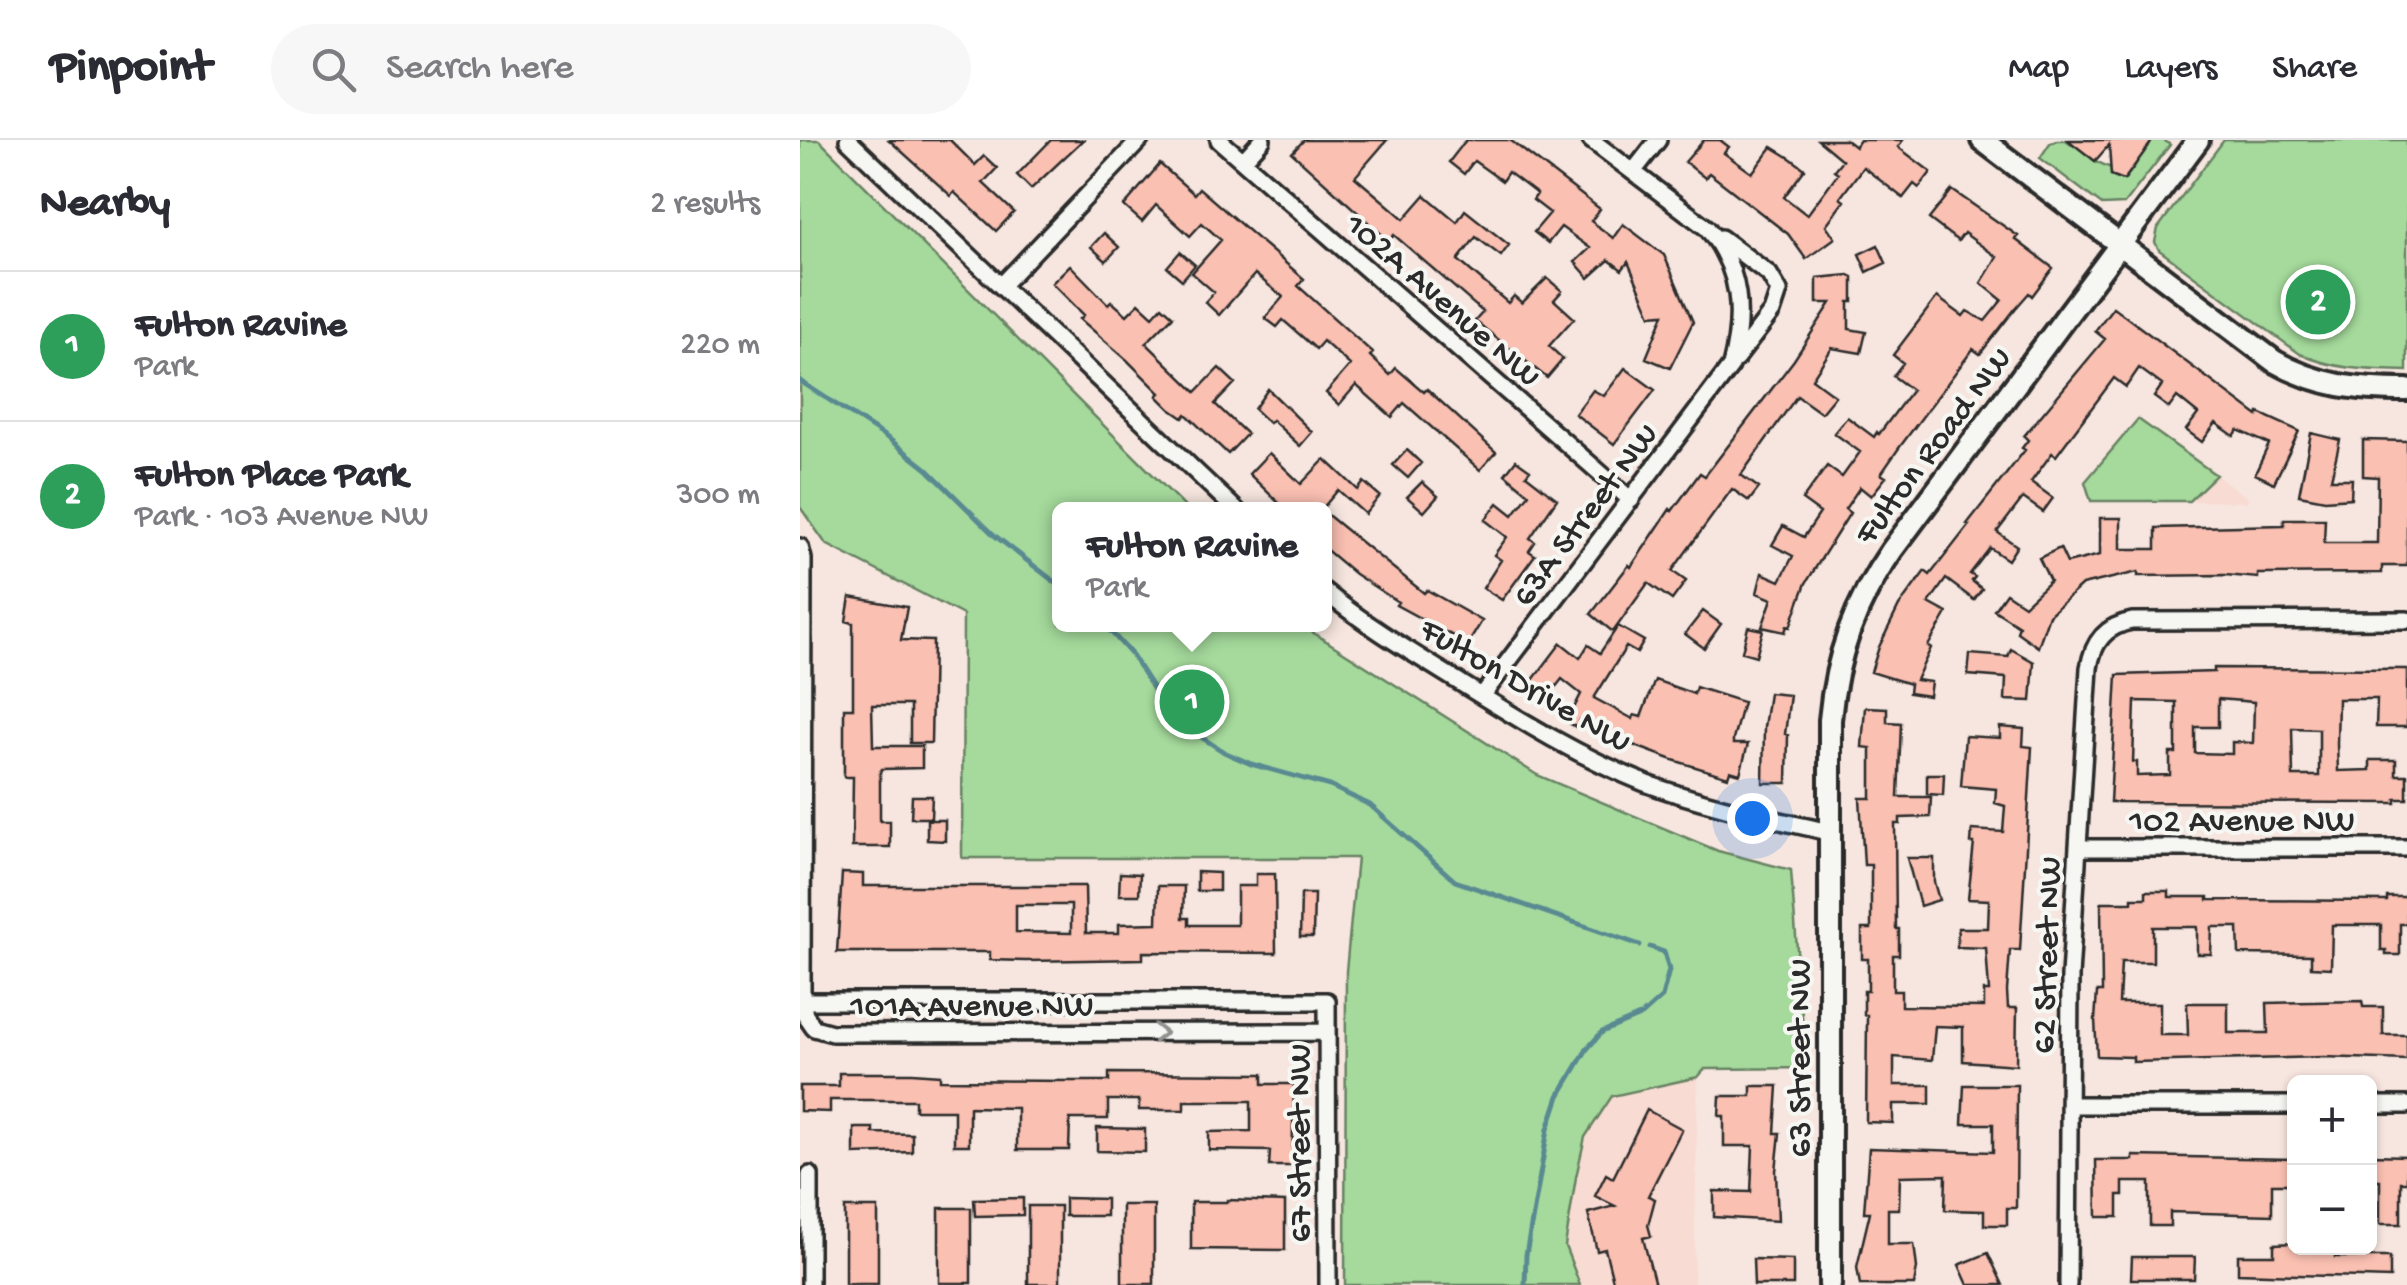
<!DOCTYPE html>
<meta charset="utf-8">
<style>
:root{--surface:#fff;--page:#f7f7f7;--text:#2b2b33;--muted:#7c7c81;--line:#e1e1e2;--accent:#7c3aed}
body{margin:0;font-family:"Gochi Hand",sans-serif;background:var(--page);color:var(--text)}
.controls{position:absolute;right:30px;bottom:30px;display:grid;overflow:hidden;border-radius:15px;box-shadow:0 2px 8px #0004}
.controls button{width:90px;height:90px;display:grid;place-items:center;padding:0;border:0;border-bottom:2px solid var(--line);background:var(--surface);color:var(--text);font:50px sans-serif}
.you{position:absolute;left:952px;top:678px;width:35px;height:35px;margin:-25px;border:8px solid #fff;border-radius:50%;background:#1a73e8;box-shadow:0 0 0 15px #1a73e833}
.badge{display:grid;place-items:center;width:65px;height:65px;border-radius:50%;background:var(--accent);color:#fff;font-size:32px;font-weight:700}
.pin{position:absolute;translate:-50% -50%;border:5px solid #fff;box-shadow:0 2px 10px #0006}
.popup{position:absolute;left:252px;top:362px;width:280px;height:130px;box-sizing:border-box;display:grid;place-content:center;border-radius:15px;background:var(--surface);filter:drop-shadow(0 2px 8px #0005);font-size:32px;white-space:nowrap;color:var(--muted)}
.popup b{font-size:38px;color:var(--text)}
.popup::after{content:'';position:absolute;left:50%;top:100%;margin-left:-20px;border:20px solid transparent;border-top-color:var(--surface)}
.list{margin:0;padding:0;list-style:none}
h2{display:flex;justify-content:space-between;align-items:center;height:130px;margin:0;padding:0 40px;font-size:42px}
h2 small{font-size:32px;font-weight:400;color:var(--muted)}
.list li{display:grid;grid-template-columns:65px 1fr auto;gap:30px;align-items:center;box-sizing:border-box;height:150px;padding:0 40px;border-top:2px solid var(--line)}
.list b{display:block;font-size:38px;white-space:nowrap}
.list p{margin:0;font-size:32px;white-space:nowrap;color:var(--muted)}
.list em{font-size:32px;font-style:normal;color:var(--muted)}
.icon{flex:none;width:55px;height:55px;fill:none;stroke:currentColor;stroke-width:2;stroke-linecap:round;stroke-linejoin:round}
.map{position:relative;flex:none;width:1607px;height:1145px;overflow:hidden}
header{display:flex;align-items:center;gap:60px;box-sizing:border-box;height:140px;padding:0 50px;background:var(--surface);border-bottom:2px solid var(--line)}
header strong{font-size:48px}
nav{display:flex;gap:55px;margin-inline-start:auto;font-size:35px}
.search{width:700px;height:90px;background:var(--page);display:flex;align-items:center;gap:25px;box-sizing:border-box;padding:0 35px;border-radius:55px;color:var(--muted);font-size:38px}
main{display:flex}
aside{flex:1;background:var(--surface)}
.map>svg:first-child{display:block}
</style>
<header>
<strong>Pinpoint</strong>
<div class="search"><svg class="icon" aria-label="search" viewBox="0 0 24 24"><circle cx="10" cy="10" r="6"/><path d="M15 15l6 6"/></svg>Search here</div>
<nav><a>Map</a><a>Layers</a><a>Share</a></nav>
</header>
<main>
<aside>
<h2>Nearby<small>2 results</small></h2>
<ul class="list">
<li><span class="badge" style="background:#2e9e5b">1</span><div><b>Fulton Ravine</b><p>Park</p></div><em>220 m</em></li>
<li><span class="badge" style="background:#2e9e5b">2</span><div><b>Fulton Place Park</b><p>Park · 103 Avenue NW</p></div><em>300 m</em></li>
</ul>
</aside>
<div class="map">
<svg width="1607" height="1145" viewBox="0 0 1607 1145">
<rect width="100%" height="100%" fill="#f7e6df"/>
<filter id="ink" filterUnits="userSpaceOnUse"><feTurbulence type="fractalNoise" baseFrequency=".01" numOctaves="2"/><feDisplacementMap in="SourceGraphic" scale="20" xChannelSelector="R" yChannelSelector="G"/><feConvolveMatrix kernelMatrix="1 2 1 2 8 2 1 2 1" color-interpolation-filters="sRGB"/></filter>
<g filter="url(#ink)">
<path fill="#f8dbd2" d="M1416,335l32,23 -1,4 -58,-1z
M898,937l-4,208h-114l-15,-39 20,-109 27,-41z"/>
<path fill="#a5da9c" stroke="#688264" stroke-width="2.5" d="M0,0h19l368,369 -127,1v114l241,1 236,150 181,76 73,19 15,198 -101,1 -7,8 -86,19 -27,41 -9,40 -11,69 15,39h-235l1,-314 11,-113h-395l1,-243 -137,-71 -26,-37z
M1257,0h9l8,6 2,-2 19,17 16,7v7l13,5 11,-14 11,-26h18l6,5 -46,59 -22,1 -62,-47 10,-15z
M1424,0h183v231c-38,-1 -72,-1 -107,-17l-141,-104 -4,-8 3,-14z
M1338,279l78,56 -27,26h-98l-6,-19z"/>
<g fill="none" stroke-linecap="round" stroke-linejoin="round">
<path stroke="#5a8a91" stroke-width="5" d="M0,241l89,58 38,30 67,66 66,51
M304,484l27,30 41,64 52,34 27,12 79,22 40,19 85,76 185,64
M725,1145l1,-30 22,-126 11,-33 28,-47 15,-17 40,-17 20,-18 7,-27 -5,-18 -14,-5"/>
</g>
<path fill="#fac0b2" stroke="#2b2b2b" stroke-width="2.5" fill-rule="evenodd" d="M89,0h61l25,25 9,-9 13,12 -14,15 31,29 -18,19 -42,-39 -3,4z
M251,0h32l-52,49 -14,-14z
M504,0h83l-32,37 27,23 22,19 21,-24 32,27 8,-12 44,35 -8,11 -25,-19 -18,23 50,43 6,-7 8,7 25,-25 15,13 -8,9 20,18 -25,28 14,13 -16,19 -72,-57 8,-9 -89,-77 -5,6 -97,-88z
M666,0h44l90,69 -9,12 22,17 10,-14 41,31 29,67 -23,46 -24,-10 18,-44 -13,1 -23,-53 -6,8 -13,-10 -20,18 -14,-16 15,-14 -29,-21 -13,16 -14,-11 16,-19 -17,-13 4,-6 -29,-22 -6,9 -28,-20 -10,13 -15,-12z
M904,0h16l9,7 -5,6 28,20 20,-26 18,11 15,11 -21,28 23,18 31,-42 -4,-3 8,-10 -24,-20h28l9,7 5,-7h43l-5,7 33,25 -12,16 -5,-4 -11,14 -40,-31 -23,31 4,3 -18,24 9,13 -29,21 -18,-25 -79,-61 -4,5 -20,-16z
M1268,0h85l-29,40 -13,-5 -2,-30 -14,16z
M360,24l34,30 5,-6 105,91 -6,7 75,67 -3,3 20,19 6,-7 28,24 3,-3 69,63 -16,18 -76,-67 -12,14 -36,-32 -17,20 -13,-12 24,-28 -27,-24 -7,8 -33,-29 -6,7 -12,-9 18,-21 -28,-23 -36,41 -14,-13 9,-10 -22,-19 29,-33 -19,-17 -12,13 -34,-31 -14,17 -18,-16z
M1152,50l66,46 -3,3 38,29 -21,28 -3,-3 -14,16 -35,45 -7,-5 -74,99 -18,26 5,3 -15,19 -11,-9 -15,22 5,4 -44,70 -16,44 -3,-1 -2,6 -23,-5 10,-28 -15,-6 5,-20 18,8 13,-25 -21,-11 11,-19 21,11 16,-24 -18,-13 25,-34 15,11 18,-25 -26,-19 13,-16 27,20 3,-5 2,2 33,-44 -19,-14 10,-13 -10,-8 44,-58 26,19 4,-5 18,10 17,-21 -21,-17 16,-26 -33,-24 -6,8 -29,-22z
M304,93l15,14 -13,14 -15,-14z
M1078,105l8,18 -19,9 -8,-18z
M380,112l15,13 -13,15 -15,-13z
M270,125l38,39 3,-3 16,14 12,-12 14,13 9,-10 11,10 -27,27 50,49 23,-24 16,15 -20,21 32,30 -19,20 -42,-40 -3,4 -13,-9 -13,-13 3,-3 -33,-33 -47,-41 4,-4 -32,-32z
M1049,135l4,2v25h-4v27l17,3 -5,21 -29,-5 -20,31 23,17 -14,17 -24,-17 -56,79 18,13 -10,13 -17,-12 -60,82 14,10 -14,19 -24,-17 -35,49 -22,-18 38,-49 2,2 39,-58 2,2 28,-38 5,3 89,-116 37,-57h-14v-25z
M1313,167l145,109 1,-3 40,18 -25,52 -19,-9 14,-30 -31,-14 -4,6 -18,-13 -14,19 -16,-12 12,-16 -21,-17 -8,11 -15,-11 8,-12 -23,-17 -13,19 -12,-9 -58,78 -4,-3 -21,29 22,16 -10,14 -20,-14 -26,34 20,14 -9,14 -18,-12 -20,26 5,3 -3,4 10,8 -8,11 -28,-21 -17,24 18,10 -19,33 3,2 -15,32 15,2 -2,14 -20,-3 1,-9 -39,-12 8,-25 20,-41 26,-35 5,4 39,-50 -2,-1 58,-74 -3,-2 6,-8 -4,-4 81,-97 -10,-8z
M825,228l30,22 -41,54 -39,-30 18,-24 11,6z
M468,249l44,43 -12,14 -28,-26 -3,3 -15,-14z
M1511,293l29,7 -9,39h21l-1,19 -26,2 -26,-5z
M1563,300l44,1v125h-25v7l-124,1v4l-33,-3 -87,1v-4l-56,13 -33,30 -11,32 -21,-15 2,-6 -25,-16 12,-17 18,12 26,-24 -11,-23 21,-10 7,15 33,-8v-37h21v31h35v-21l128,-3v-6h41l-1,24h53l1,-66 -15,-1z
M607,310l14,13 -13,15 -15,-13z
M469,313l32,31 24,-25 33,31 6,-8 16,14 -15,18 -27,-24 -17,20h-35l-37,-36z
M716,320l14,10 -4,5 31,24 -27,39 5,4 -6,9 6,4 -33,45 -19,-12 18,-28 -7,-5 13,-18 -22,-17 13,-17 15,12 16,-21 -24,-20z
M622,342l16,14 -14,16 -17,-15z
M524,372l100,81 3,-3 55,31 -14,23 -72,-39 2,-3 -43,-28 -31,-26z
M50,457l57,10 -6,33 32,1 -2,102h-21v-38h-38l1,41h49v22l-40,1 -2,3v49h10v26h-38l1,-70h-9v-69h9v-85l-7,-2z
M903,471l18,13 -17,24 -19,-14z
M818,486l26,15 -7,12 -11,-6 -32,51 39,21 1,-4 7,2 14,-37 39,14 2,-7 47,15 -10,38v4h15l-8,30 -10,-3 -2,6 -55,-17 -64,-24 -29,-16 -4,7 -9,-5 14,-28 -19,-15 -18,23 -18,-13 35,-46 19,15 8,-13 12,8z
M948,487l15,3 -7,26 -14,-4z
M1211,509l23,13 -3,39 -26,-1 1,-22 -38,-3 2,-21 38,3z
M1414,528l193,1v58h-31l1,-28h-39l-1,45 1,27 32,-1v-10h26v15h11v24h-11v4l-286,-1 7,-127 97,-3zM1418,559l36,3 -1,41 -21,-1v12l-37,-1v-26h23zM1335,561l41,1v51h-6v22l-33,1v-14h-4zM1492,588l27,1v47h-26z
M969,553l21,2 -5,39 3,1 -1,48h-24l1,-56z
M1065,567l22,1v14l14,1 -3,74h33l-1,20 -30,1v6h-5l1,105h3v26h-6v36h8v15l83,1v-16h5l-3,-43 -29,-1 1,-19h30l1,-28 -21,-1 6,-56h-3l1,-13 31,2 2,-26 -10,-3 1,-14 -35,-3 4,-50 35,2v-11l24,2 -1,17 9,1 -12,203h-10l-3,41 1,17h9l-1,57 -53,-4v-34l-28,-1 -3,34 -38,-3v28h36v19h-37v19l-27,-1 1,-107h-3v-24h4v-32h-6v-30h9v-64h-7l-4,-67h11v-50l-9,-1z
M1127,634h17l-1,21 -16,-1z
M112,656h20l-1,22h-20z
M127,680h18v21l-18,-1z
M1107,718h27v24l5,18 -19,6z
M397,732l22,1v18h-22z
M42,733l21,1v12h222l1,47h33v-9l38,-1 1,-37h26l-1,32h6v7h48v-39h19v-12h19l1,79 -133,-1v7l-117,2 -36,-1v-8h-153zM216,765h55v28l-55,-1z
M320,733l20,1 -1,21h-20z
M1346,751h23v6h39v3l179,1v-4h20v27h-7v31h-14v-5h-5v-25h-49l-1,43 -20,-1v-12l-72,-1 -1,-27h-26l-1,27h-14v-27h-44v35h-32l-2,41h41v32h28l-1,-32h41v30h40l-1,-30 95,-2 1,6h20v28h24v25l-83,-3 -191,5v-5l-36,-1 -2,-36 2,-28h5l-1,-90h31v-4h14z
M501,754h13l-1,43h-13z
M39,933h73l28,2v5l133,1h36v-8l154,1v10h31l-2,82h-23l1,-15 -61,-1v-18l42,-1v-30h-67v9h-45v-10h-31v19h-38l-1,31h-52v-42l-48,-1v38h-15v-35h-39v-10h-85v12l-30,-1v-25h39z
M1164,945h53l-1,123h-9v17h-23v-14l-39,-1 1,-35 -46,1 -1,33h-11v35h26l3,24 -3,17h-54l-3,-18 13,-55h-6l5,-64 124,4v-28h-31z
M951,946h27l-3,47h5l-4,38 2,50 -64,-4v-26l37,1 2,-46h-29v-30h-5l1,-20h31z
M847,970l35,19 -34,67 7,3 -7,26 3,11 -8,2 12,47h-41l-9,-36 -8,2 -9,-38 27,-7 -20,-10 11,-22 7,4z
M54,988h19v5l39,1v18l-58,2z
M297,988l48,1v23l-48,-1z
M1570,1015l37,1v26h-6v42h-21v-44h-10z
M1333,1016l160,3v25h-21v31l-102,-3v14h-20v-44h-27v13h-5v22h-21l-1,-57h37z
M223,1058v17l-48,1 -1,-17z
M265,1058l41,1v17h-41z
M427,1060l58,2v48l-94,-1v-47h36z
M322,1065h32v79h-32z
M228,1066h32v78h-32z
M45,1068h33v76h-33z
M139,1068h32v75h-32z
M1494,1103v5h41v9h55v21l-152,-5v-18h36v-11z
M1188,1113l15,32h-35l-9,-20z
M1332,1117h63l-1,22h-63z
M953,1119l40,1v25h-39z"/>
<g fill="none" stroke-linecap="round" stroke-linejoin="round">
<defs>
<path id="minor" d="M48,0l388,370
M419,0l412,360
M443,21l19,-21
M833,32l25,-32
M921,98l48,36 10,17 -7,21 -36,47
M201,146l139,-146
M0,407l3,12 -1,442 3,14 9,13 18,5 495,-1
M524,451c44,36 92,64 140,94 59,37 116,72 181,98 59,22 123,35 184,49
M682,556l249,-330c13,-51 11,-96 -24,-138l-116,-88
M1278,708h329
M2,861h525l1,284
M1269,965h225
M1570,965h37
M10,1145v-110
M1268,1145l2,-309 19,-308c4,-26 16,-42 43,-47l275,-1"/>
<path id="tertiary" d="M1182,0l292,221c43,25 85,29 133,29
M1030,1145v-565c6,-64 25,-117 62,-170l306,-410"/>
</defs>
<use href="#minor" stroke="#2b2b2b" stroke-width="22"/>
<use href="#tertiary" stroke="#2b2b2b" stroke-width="28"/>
<use href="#minor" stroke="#f6f6f2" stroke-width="15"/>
<use href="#tertiary" stroke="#f6f6f2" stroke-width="20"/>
</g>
<defs><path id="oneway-chevron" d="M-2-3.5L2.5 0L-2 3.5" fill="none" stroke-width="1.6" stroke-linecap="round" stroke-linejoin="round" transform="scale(2.5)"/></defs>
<use stroke="#90908e" href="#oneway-chevron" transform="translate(360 893)"/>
</g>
<g text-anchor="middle" stroke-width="8" stroke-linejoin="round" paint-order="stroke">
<g font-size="35" fill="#2b2b2b" stroke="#f6f6f2">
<text transform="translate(645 158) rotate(41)" y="12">102A Avenue NW</text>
<text transform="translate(1131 304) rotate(-53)" y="12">Fulton Road NW</text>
<text transform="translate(783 373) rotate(-53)" y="12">63A Street NW</text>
<text transform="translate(727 543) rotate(30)" y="12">Fulton Drive NW</text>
<text x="1442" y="690">102 Avenue NW</text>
<text transform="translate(1244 815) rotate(-88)" y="12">62 Street NW</text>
<text x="172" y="875">101A Avenue NW</text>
<text transform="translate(997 918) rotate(-90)" y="12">63 Street NW</text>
<text transform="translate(497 1003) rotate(-90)" y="12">67 Street NW</text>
</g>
</g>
</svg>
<div class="controls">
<button>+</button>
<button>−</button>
</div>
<div class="you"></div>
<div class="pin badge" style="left:392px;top:562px;background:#2e9e5b">1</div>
<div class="popup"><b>Fulton Ravine</b>Park</div>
<div class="pin badge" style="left:1518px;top:162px;background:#2e9e5b">2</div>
</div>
</main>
